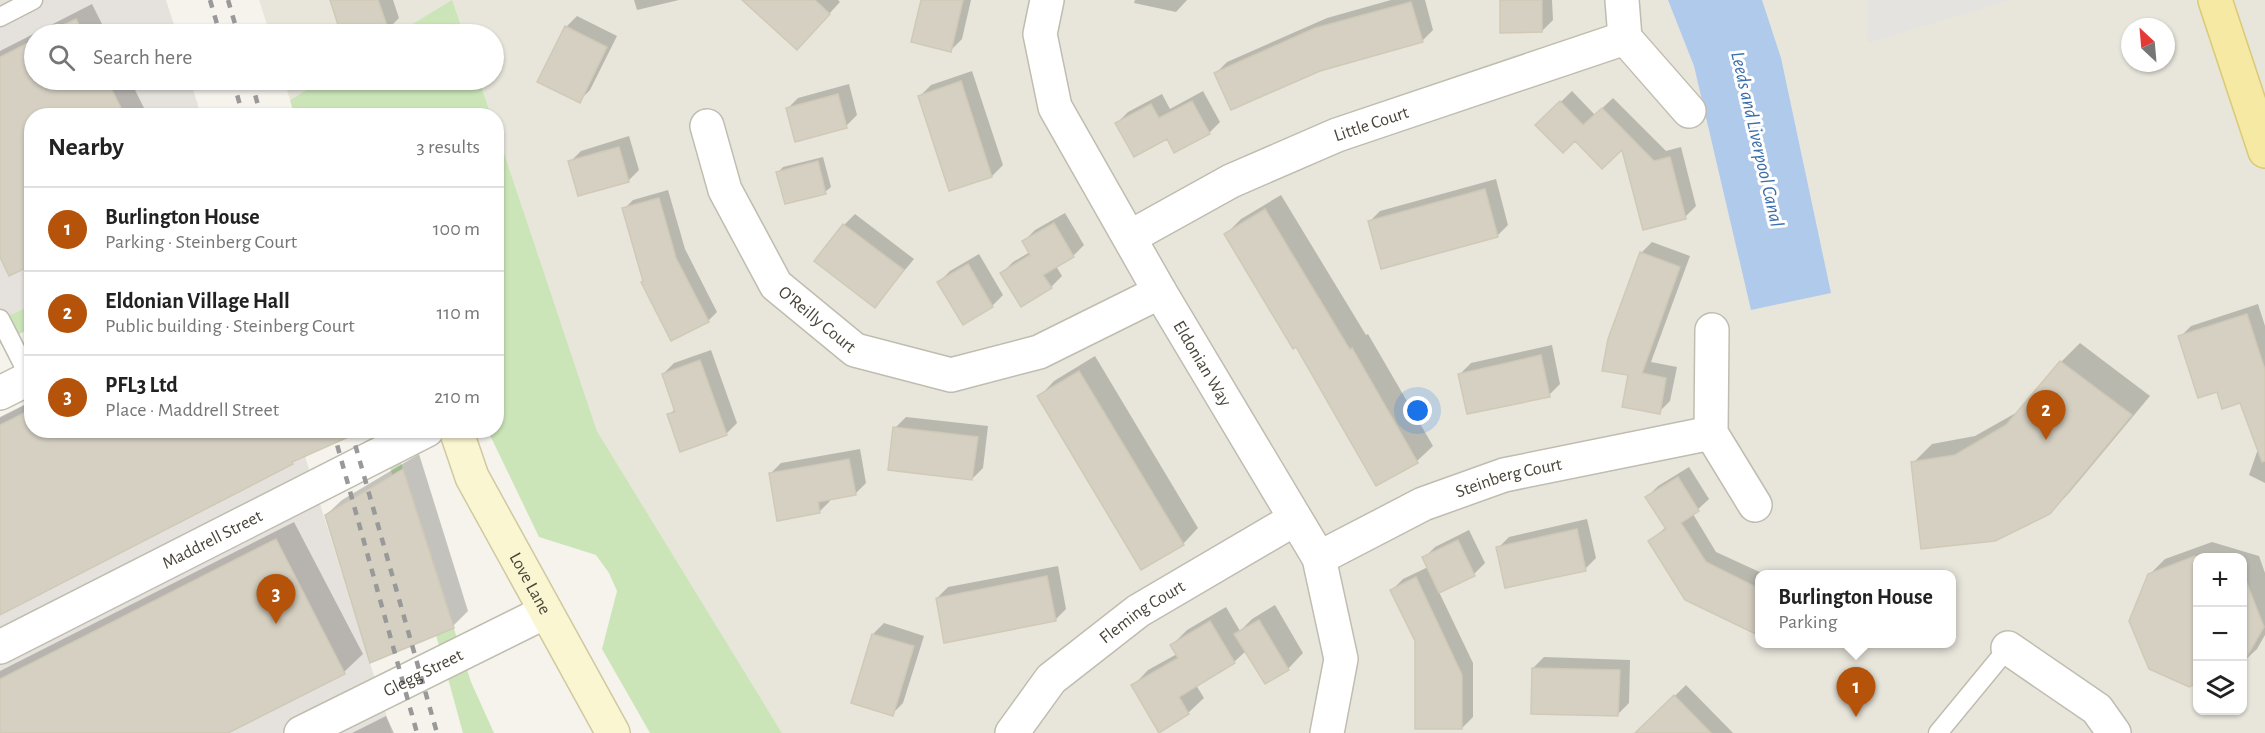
<!DOCTYPE html>
<meta charset="utf-8">
<style>
:root{--surface:#fff;--page:#f2f2f2;--text:#222;--muted:#767676;--line:#e0e0e0;--accent:#b45309}
body{margin:0;font-family:"Alegreya Sans",sans-serif;background:var(--page);color:var(--text)}
.controls{position:absolute;right:18px;bottom:18px;display:grid;overflow:hidden;border-radius:12px;box-shadow:0 2px 4px #0004}
.controls button{width:54px;height:54px;display:grid;place-items:center;padding:0;border:0;border-bottom:2px solid var(--line);background:var(--surface);color:var(--text);font:30px sans-serif}
.compass{position:absolute;left:2121px;top:18px;width:54px;height:54px;border-radius:50%;background:var(--surface);box-shadow:0 2px 4px #0004;rotate:334deg}
.you{position:absolute;left:1418px;top:411px;width:21px;height:21px;margin:-15px;border:4px solid #fff;border-radius:50%;background:#1a73e8;box-shadow:0 0 0 9px #1a73e833}
.badge{display:grid;place-items:center;width:39px;height:39px;border-radius:50%;background:var(--accent);color:#fff;font-size:20px;font-weight:700}
.pin{position:absolute;translate:-50% -50px;filter:drop-shadow(0 2px 3px #0008)}
.pin::after{content:'';position:absolute;top:32px;width:21px;height:18px;background:inherit;clip-path:polygon(0 0,100% 0,50% 100%)}
.popup{position:absolute;left:1755px;top:570px;width:201px;height:78px;box-sizing:border-box;display:grid;place-content:center;border-radius:12px;background:var(--surface);filter:drop-shadow(0 2px 4px #0005);font-size:20px;white-space:nowrap;color:var(--muted)}
.popup b{font-size:22px;color:var(--text)}
.popup::after{content:'';position:absolute;left:50%;top:100%;margin-left:-12px;border:12px solid transparent;border-top-color:var(--surface)}
.list{margin:0;padding:0;list-style:none}
h2{display:flex;justify-content:space-between;align-items:center;height:78px;margin:0;padding:0 24px;font-size:26px}
h2 small{font-size:20px;font-weight:400;color:var(--muted)}
.list li{display:grid;grid-template-columns:39px 1fr auto;gap:18px;align-items:center;box-sizing:border-box;height:84px;padding:0 24px;border-top:2px solid var(--line)}
.list b{display:block;font-size:22px;white-space:nowrap}
.list p{margin:0;font-size:20px;white-space:nowrap;color:var(--muted)}
.list em{font-size:20px;font-style:normal;color:var(--muted)}
.icon{flex:none;width:33px;height:33px;fill:none;stroke:currentColor;stroke-width:2;stroke-linecap:round;stroke-linejoin:round}
.map{position:relative;flex:none;width:2265px;height:733px;overflow:hidden}
.search{position:absolute;background:var(--surface);box-shadow:0 2px 4px #0004;left:24px;top:24px;width:480px;height:66px;display:flex;align-items:center;gap:15px;box-sizing:border-box;padding:0 21px;border-radius:33px;color:var(--muted);font-size:22px}
.panel{position:absolute;background:var(--surface);box-shadow:0 2px 4px #0004;left:24px;top:108px;width:480px;height:330px;border-radius:24px}
.map>svg:first-child{display:block}
</style>
<div class="map">
<svg width="2265" height="733" viewBox="0 0 2265 733">
<rect width="100%" height="100%" fill="#f5f3ec"/>
<path fill="#e8e6db" fill-rule="evenodd" d="M259,0h2006v733h-1483l-185,-302 -100,-299 -1,-16 -5,-1 -12,-35h15v-46h-30l-12,-33 -56,33h-126zM2130,27h36v36h-36zM2198,558h44v152h-44zM1760,574h192v70h-192z
M284,80h39l-33,20z"/>
<path fill="#e5e2dd" d="M0,0h166l11,34h-143v46h156l11,35 -169,1 -1,189 -31,15z
M31,402l1,28 265,1 95,302h-392v-315z"/>
<path fill="#cbe5b9" d="M452,0l12,34h-68z
M323,80h156l12,35h-197l-4,-15z
M497,132l100,299 185,302h-132l-48,-84 15,-58 -8,-18 -13,-18 -57,-18 -51,-106 8,-1z
M31,305v23l-31,16v-24z
M380,431h11l80,251 23,51h-31z"/>
<path fill="#e4e3e0" d="M1868,0h143l-144,43z"/>
<path fill="#afcaeb" d="M1668,0h94l19,58 50,235 -80,17 -57,-244z"/>
<path fill="#0003" d="M331,0h62l6,18 -11,11 -17,5h-29z
M634,0h45l-42,10z
M748,0h90l2,2 -32,35z
M923,0h48l-9,39 -11,11z
M1135,0h52l-11,12 -42,-9z
M1391,0h34l8,30 -11,11 -206,32 11,-11 100,-44z
M1501,0h51l1,20 -11,11z
M92,4l15,30h-73v46h96l18,36h-116l-32,138v-203z
M577,16l40,20 -27,54 -11,11 -13,-74z
M972,71l31,94 -11,11 -72,-80 11,-11z
M849,84l8,31 -11,11 -59,-17 11,-11z
M1203,91l17,31 -11,11 -42,4 -50,-14 11,-11 34,-18 8,15z
M1572,91l23,24 18,-17 53,53 15,-4 15,59 -11,11 -62,-70 -48,-8 -38,-14z
M629,136l10,34 -11,11 -58,-19 11,-11z
M823,157l8,30 -6,5 -47,-20 5,-5z
M1496,179l12,46 -11,11 -128,-14 11,-11z
M668,190l17,59 32,63 -9,9 -64,-40 -20,-72 9,-9z
M1281,195l85,140 2,-1 65,112 -16,15 -40,23 -81,-139 -70,-111 15,-15z
M1065,213l19,32 -11,11 -17,10 6,10 -11,11 -49,-14 11,-11 17,-10 -6,-11 11,-11z
M855,214l59,45 -39,47 -31,-81z
M1652,242l38,14 -39,106 26,5 -7,34 -11,11 -30,-38 12,-121z
M979,254l24,41 -11,11 -53,-24 11,-11z
M2258,304l7,22v157l-16,-8 9,-26 -17,-48 -23,-11 -38,-53 11,-11z
M2080,343l70,53 -81,97 -19,20 -137,-50 19,-19 43,-8 46,-26 40,-48z
M1552,345l8,39 -11,11 -89,-21 11,-11z
M711,350l26,73 -11,11 -57,-19 7,-7 -13,-34 11,-11z
M1095,356l103,172 -15,16 -144,-147 15,-16z
M32,401v29l265,28 -5,5 -292,151v-197z
M906,417l82,9 -5,42 -11,11 -77,-51z
M860,449l6,34 -11,11 -25,4v3l-11,11 -49,-38 11,-11z
M419,454l49,157 -15,15 -127,-111 16,-15z
M1689,467l20,32 -16,15 23,38 48,22h-4v52l-110,-85 16,-14 -19,-30 11,-11z
M1587,519l9,39 -11,11 -87,-21 11,-11z
M294,522l69,132 -19,18 -119,61h-225v-62z
M1469,530l16,33 -11,11 -35,18 34,71v54l-11,11 -70,-138 11,-11 25,-12 -4,-9 11,-11z
M2212,542l47,14 6,17v62l-8,14 -15,14v-105h-44l-49,17 16,-16z
M1058,566l8,43 -11,11 -118,-22 11,-11z
M1275,605l28,48 -15,16 -42,-18 -12,11 -38,23 8,13 -16,15 -55,-27 15,-16 29,-16 -5,-9 15,-15 39,-23 14,24 12,-12z
M884,623l40,13 -21,67 -11,11 -19,-80z
M1544,657l86,3 -1,43 -11,11 -85,-46z
M1686,685l47,48h-82l-7,-7z
M386,716l8,17h-42z"/>
<path fill="#d5d0c2" stroke="#d0c9b6" stroke-width="1.5" d="M330,0h48l12,34h-49z
M742,0h73l15,14 -33,36z
M921,0h42l-12,52 -40,-10z
M1500,0h42v32l-42,1z
M1411,2l12,40 -103,29 -89,39 -17,-37 101,-45z
M76,19l8,15h-39z
M565,26l42,21 -27,56 -43,-21z
M34,40v40h73l18,36h-93v149l-23,11 -9,-19v-200z
M961,81l31,96 -43,14 -31,-95z
M838,94l9,34 -52,14 -9,-34z
M1192,101l18,33 -36,19 -7,-14 -33,18 -19,-34 36,-19 8,14z
M1560,101l23,24 19,-17 52,53 16,-4 16,62 -43,11 -21,-80 -20,19 -27,-28 -12,12 -28,-28z
M619,147l10,35 -51,14 -10,-35z
M818,161l8,33 -41,10 -9,-32z
M1485,189l13,48 -117,32 -13,-48z
M659,198l17,60 33,64 -38,19 -30,-59 2,-1 -21,-73z
M1265,209l85,141 2,-2 66,115 -42,23 -80,-139 -3,2 -69,-115z
M1054,223l20,34 -31,18 9,13 -31,19 -21,-34 30,-18 -8,-14z
M843,224l61,46 -29,38 -61,-47z
M1640,252l40,15 -38,106 24,5 -6,36 -38,-7 6,-32 -26,-4 6,-32z
M968,264l25,43 -30,18 -26,-43z
M2247,314l18,56v91l-3,1 -22,-59 -18,6 -5,-17 -19,6 -20,-62z
M1541,355l9,42 -83,17 -9,-40z
M700,360l27,75 -47,17 -13,-38 8,-2 -13,-38z
M2060,361l72,54 -82,99 -55,27 -74,8 -10,-87 44,-7 51,-30z
M1079,371l105,174 -43,25 -104,-174z
M32,409v21h332l-72,32 1,2 -293,151v-190z
M893,427l85,10 -6,43 -84,-10z
M849,459l7,36 -38,7 2,11 -43,8 -8,-48z
M403,469l51,159 -84,35 -45,-148z
M1678,477l21,34 -18,12 25,39 54,27v47l-75,-36 -37,-59 18,-12 -21,-32z
M1577,529l9,42 -81,17 -9,-41z
M276,539l69,135 -117,59h-228v-54z
M1458,540l17,36 -36,17 -17,-36z
M2195,556l4,2 -1,125 -9,4 -40,-18 -20,-48 19,-47z
M2242,571l22,56 -22,38z
M1047,576l9,45 -112,22 -8,-45z
M1416,577l46,98v54h-47v-88l-25,-51z
M1259,620l30,50 -24,14 -31,-50z
M1210,621l25,42 -56,34 10,17 -30,19 -28,-48 47,-27 -8,-13z
M872,634l42,12 -21,70 -42,-13z
M1532,668l88,2 -2,46 -87,-2z
M1674,695l37,38h-76z"/>
<g fill="none" stroke-linecap="round" stroke-linejoin="round">
<defs>
<path id="lane" d="M0,17l33,-17
M0,319l30,59
M1938,733l70,-85"/>
<g id="street">
<path id="s1" d="M1047,0l-7,34 15,73 105,185 159,266 22,101 -14,74"/>
<path d="M1622,0l3,38"/>
<path id="s2" d="M707,126l18,64 51,95 79,65 96,25 88,-23 121,-60"/>
<path id="s3" d="M1130,237l101,-56 106,-46 288,-97 64,73"/>
<path d="M1712,330l-1,103 44,72"/>
<path d="M0,393l32,-16"/>
<path id="s4" d="M1319,558l104,-54 81,-29 207,-42"/>
<path id="s5" d="M0,647l427,-217"/>
<path d="M2008,648l89,61 17,24"/>
<path id="s6" d="M301,733l244,-121"/>
<path id="s7" d="M1012,733l39,-54 87,-68 157,-92"/>
</g>
<g id="secondary">
<path id="s8" d="M456,430l16,47 141,256"/>
</g>
<path id="primary" d="M2215,0l50,151"/>
</defs>
<use href="#lane" stroke="#c0bcaf" stroke-width="21"/>
<use href="#street" stroke="#c0bcaf" stroke-width="36"/>
<use href="#secondary" stroke="#d0c9a0" stroke-width="36"/>
<use href="#primary" stroke="#dac975" stroke-width="36"/>
<use href="#lane" stroke="#fff" stroke-width="18"/>
<use href="#street" stroke="#fff" stroke-width="33"/>
<use href="#secondary" stroke="#faf6d1" stroke-width="33"/>
<use href="#primary" stroke="#f6e9a4" stroke-width="33"/>
<path stroke="#999" stroke-width="4.5" stroke-dasharray="8 8" stroke-linecap="butt" d="M210,0l10,34
M228,0l10,34
M233,80l10,36
M251,80l10,36
M333,430l84,303
M351,430l86,303"/>
</g>
<g text-anchor="middle" stroke-width="6" stroke-linejoin="round" paint-order="stroke">
<g font-size="18" fill="#49453a" stroke="#fff">
<text dy="6" stroke="none"><textPath href="#s3" startOffset="267">Little Court</textPath></text>
<text dy="6" stroke="none"><textPath href="#s2" startOffset="228">O'Reilly Court</textPath></text>
<text dy="6" stroke="none"><textPath href="#s1" startOffset="405">Eldonian Way</textPath></text>
<text dy="6" stroke="none"><textPath href="#s4" startOffset="207">Steinberg Court</textPath></text>
<text dy="6" stroke="none"><textPath href="#s5" startOffset="238">Maddrell Street</textPath></text>
<text dy="6" stroke="none"><textPath href="#s8" startOffset="171">Love Lane</textPath></text>
<text dy="6" stroke="none"><textPath href="#s7" startOffset="180">Fleming Court</textPath></text>
<text dy="6" stroke="none"><textPath href="#s6" startOffset="136">Glegg Street</textPath></text>
</g>
<g font-size="20" font-style="italic" fill="#3c6eac" stroke="#fff">
<text transform="translate(1758 139) rotate(77)" y="7">Leeds and Liverpool Canal</text>
</g>
</g>
</svg>
<div class="controls">
<button>+</button>
<button>−</button>
<button><svg class="icon" aria-label="layers" viewBox="0 0 24 24"><path d="M12 4l9 5-9 5-9-5zM3 14l9 5 9-5"/></svg></button>
</div>
<svg class="compass" viewBox="-18 -18 36 36"><path d="M0-13l5 13h-10z" fill="#e53935"/><path d="M0 13l5-13h-10z" fill="#767676"/></svg>
<div class="you"></div>
<div class="pin badge" style="left:1856px;top:717px">1</div>
<div class="popup"><b>Burlington House</b>Parking</div>
<div class="pin badge" style="left:2046px;top:440px">2</div>
<div class="pin badge" style="left:276px;top:624px">3</div>
<div class="search"><svg class="icon" aria-label="search" viewBox="0 0 24 24"><circle cx="10" cy="10" r="6"/><path d="M15 15l6 6"/></svg>Search here</div>
<section class="panel">
<h2>Nearby<small>3 results</small></h2>
<ul class="list">
<li><span class="badge">1</span><div><b>Burlington House</b><p>Parking · Steinberg Court</p></div><em>100 m</em></li>
<li><span class="badge">2</span><div><b>Eldonian Village Hall</b><p>Public building · Steinberg Court</p></div><em>110 m</em></li>
<li><span class="badge">3</span><div><b>PFL3 Ltd</b><p>Place · Maddrell Street</p></div><em>210 m</em></li>
</ul>
</section>
</div>
